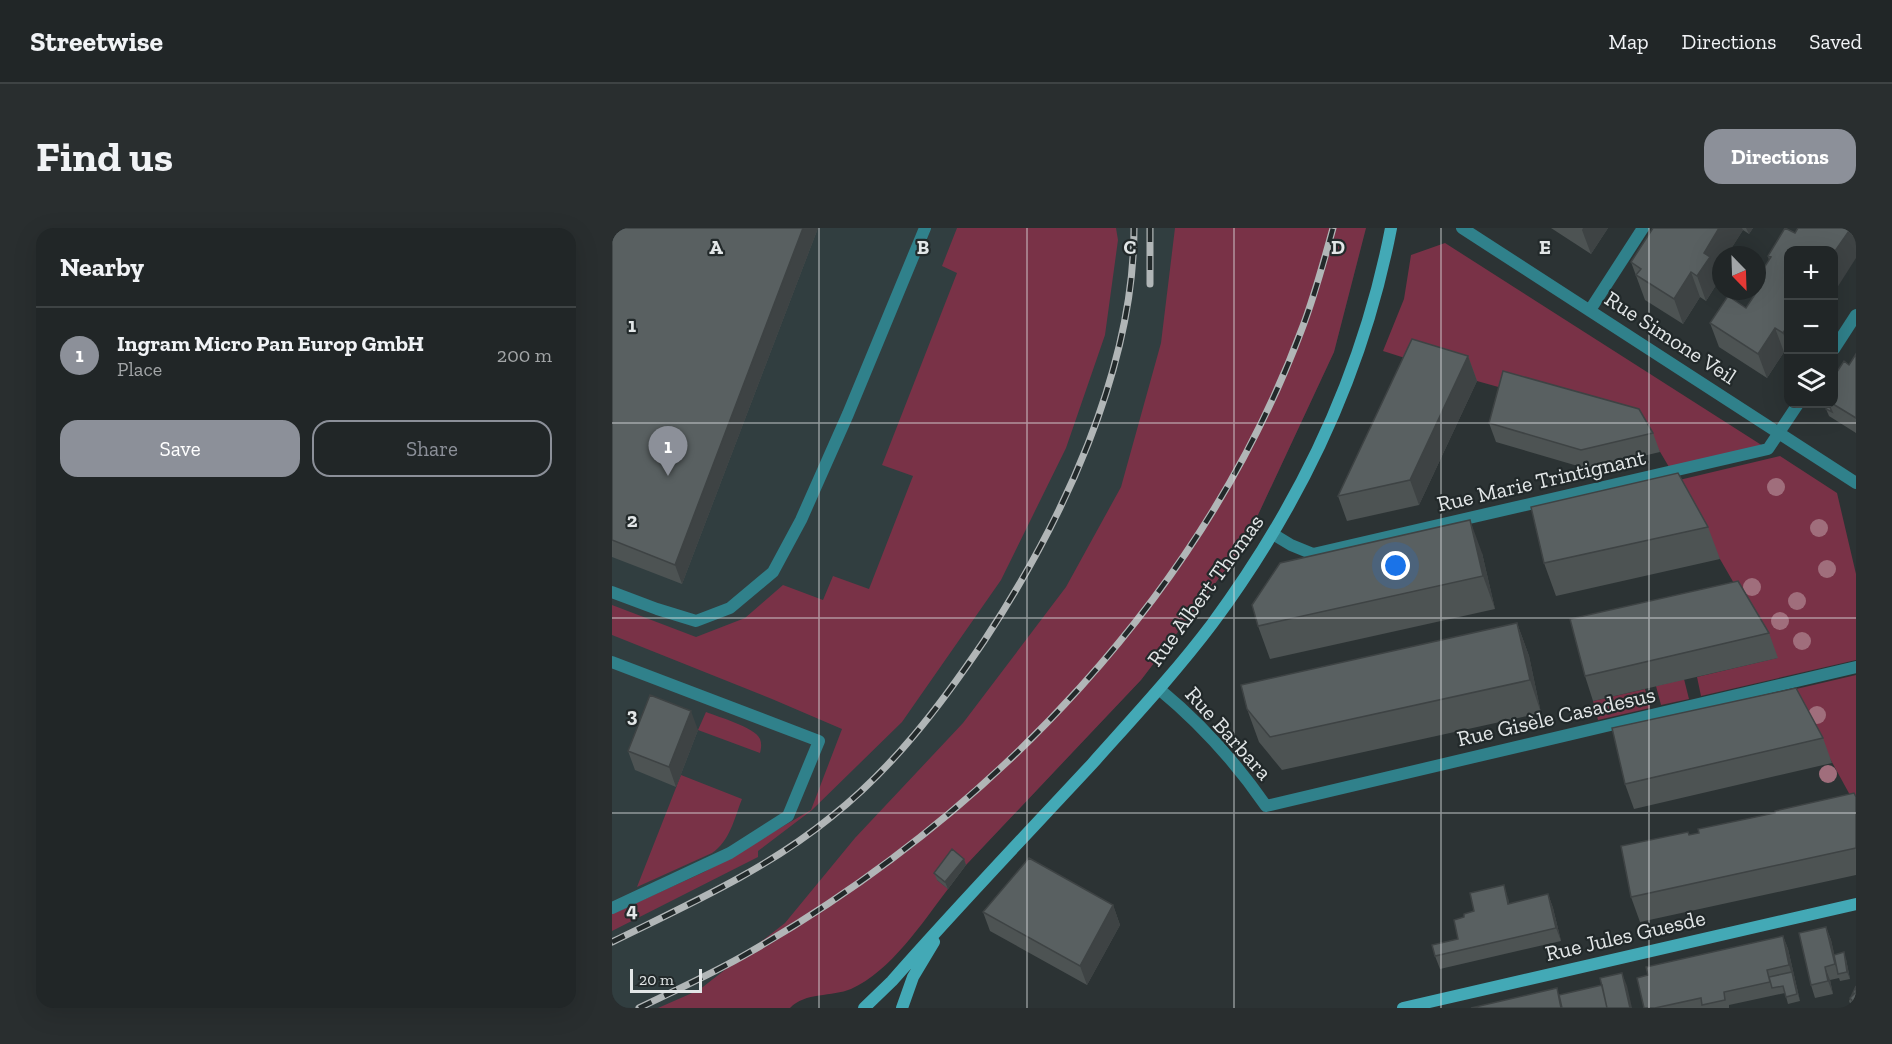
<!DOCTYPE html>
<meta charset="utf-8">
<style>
:root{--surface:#212627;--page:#292e2f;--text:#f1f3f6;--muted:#a2a5a7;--line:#3e4344;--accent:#8c9099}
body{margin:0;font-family:"Zilla Slab",serif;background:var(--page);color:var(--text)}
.controls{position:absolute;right:18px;top:18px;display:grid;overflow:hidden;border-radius:12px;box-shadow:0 6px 24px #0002}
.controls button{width:54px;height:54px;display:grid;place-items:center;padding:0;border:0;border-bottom:2px solid var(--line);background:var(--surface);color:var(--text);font:30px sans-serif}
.compass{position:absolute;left:1100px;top:18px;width:54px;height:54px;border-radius:50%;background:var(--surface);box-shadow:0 6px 24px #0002;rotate:157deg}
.scale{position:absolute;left:18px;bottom:15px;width:72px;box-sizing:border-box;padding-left:6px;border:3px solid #e2e6e7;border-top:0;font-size:16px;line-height:21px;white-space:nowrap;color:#e2e6e7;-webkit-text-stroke:4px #22292a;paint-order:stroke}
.you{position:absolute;left:784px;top:338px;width:21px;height:21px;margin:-15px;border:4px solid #fff;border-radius:50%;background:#1a73e8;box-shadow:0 0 0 9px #1a73e833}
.badge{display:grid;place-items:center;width:39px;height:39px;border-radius:50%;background:var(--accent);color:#fff;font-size:20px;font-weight:700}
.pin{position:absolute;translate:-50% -50px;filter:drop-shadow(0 2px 3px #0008)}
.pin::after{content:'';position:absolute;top:32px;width:21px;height:18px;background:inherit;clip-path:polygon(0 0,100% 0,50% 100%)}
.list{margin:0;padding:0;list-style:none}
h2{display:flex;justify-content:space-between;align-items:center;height:78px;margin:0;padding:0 24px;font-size:26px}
h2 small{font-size:20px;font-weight:400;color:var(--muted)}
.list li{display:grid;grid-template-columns:39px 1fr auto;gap:18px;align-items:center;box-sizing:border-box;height:96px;padding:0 24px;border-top:2px solid var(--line)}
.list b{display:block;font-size:22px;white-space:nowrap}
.list p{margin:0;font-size:20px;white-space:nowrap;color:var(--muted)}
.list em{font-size:20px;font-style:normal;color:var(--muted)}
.actions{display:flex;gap:12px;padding:18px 24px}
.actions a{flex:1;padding:14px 0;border:2px solid var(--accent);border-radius:18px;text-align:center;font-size:21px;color:var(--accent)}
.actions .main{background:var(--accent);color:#fff}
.icon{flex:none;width:33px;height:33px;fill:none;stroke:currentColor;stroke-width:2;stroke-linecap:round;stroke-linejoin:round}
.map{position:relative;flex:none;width:1244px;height:780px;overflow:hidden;border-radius:18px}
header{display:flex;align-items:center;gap:36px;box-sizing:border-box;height:84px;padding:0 30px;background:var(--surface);border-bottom:2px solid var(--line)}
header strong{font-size:28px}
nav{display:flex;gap:33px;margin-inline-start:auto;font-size:21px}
.intro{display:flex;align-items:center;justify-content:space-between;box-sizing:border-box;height:144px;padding:0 36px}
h1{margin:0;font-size:42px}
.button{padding:15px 27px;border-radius:18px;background:var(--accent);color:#fff;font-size:21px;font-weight:700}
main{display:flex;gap:36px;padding:0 36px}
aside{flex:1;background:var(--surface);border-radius:18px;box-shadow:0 6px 24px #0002}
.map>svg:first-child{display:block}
</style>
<header>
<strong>Streetwise</strong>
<nav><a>Map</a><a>Directions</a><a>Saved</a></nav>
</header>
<div class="intro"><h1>Find us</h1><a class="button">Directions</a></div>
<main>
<aside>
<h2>Nearby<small></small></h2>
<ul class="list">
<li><span class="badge">1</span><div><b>Ingram Micro Pan Europ GmbH</b><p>Place</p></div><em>200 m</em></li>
</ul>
<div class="actions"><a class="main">Save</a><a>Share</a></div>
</aside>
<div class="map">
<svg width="1244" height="780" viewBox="0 0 1244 780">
<rect width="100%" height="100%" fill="#2c3334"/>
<path fill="#313e40" d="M0,0h754l-32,124 -91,195 -102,133 -175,185 -18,24 -152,112 -17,7h-167z"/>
<path fill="#793247" d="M345,0h159l2,12 -13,95 -39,113 -65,132 -99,142 -90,88 -54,41v6l-146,74v-17l92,-42 107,-62 31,-81 -70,-30 -160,-64v-30l84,32 49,-19 38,-33 40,15 10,-24 36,13 44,-113 -31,-11 75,-192 -15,-7z
M563,0h191l-32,124 -91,195 -102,133 -175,185 -11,-9 -18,24 11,9c-26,34 -57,82 -97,100 -19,8 -46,3 -61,19h-132l41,-18 86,-67 70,-85 108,-115 103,-136 55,-100 40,-144z
M833,15l318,203 -94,21 -23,-39 -169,-47 -94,-30 21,-52 7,-44z
M1168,228l57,37 19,81v86l-155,36 -4,-19 80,-19 -102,-177z
M1244,447v131l-51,-93 -47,-15z
M1072,451l5,20 -28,6 -5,-19z
M1033,461l5,19 -52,12 -5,-19z
M94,484c12,5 49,15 54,27 2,5 1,10 0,14l-62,-23z
M69,547l61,24c-8,20 -12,42 -30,54l-75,34z"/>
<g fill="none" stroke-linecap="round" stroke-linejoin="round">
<path stroke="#30818b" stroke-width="12" d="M0,364l45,17 39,12 34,-13 43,-36 28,-52 47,-106 77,-186
M0,434l207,79 -31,75 -58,37 -118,55"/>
<path stroke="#30818b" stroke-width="12" d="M850,0l394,255
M978,82l53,-82
M1222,121l22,-34
M661,306l18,11 22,9 455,-105 30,-45
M547,461c40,33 78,75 107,117l590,-139"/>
<path stroke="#43a9b6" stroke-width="12" d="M252,780l28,-27c65,-74 133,-145 200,-217 41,-46 83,-91 120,-140 88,-119 151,-250 179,-396
M290,780l11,-31 21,-35
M791,780l453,-104"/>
<defs>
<path id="rail" d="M538,0v56
M0,714c75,-37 154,-72 219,-125 62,-49 109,-111 153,-176 77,-117 150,-270 150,-413
M27,780c37,-18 75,-35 111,-56 244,-140 454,-359 553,-626 12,-32 21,-65 30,-98"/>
</defs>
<use href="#rail" stroke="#b1b6b7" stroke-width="7"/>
<use href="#rail" stroke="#22292a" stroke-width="4.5" stroke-dasharray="14" stroke-linecap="butt"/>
</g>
<g fill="#a06e7c">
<circle cx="1164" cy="259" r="9"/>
<circle cx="1207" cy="300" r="9"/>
<circle cx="1215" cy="341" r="9"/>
<circle cx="1140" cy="359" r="9"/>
<circle cx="1185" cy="373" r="9"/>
<circle cx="1168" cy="393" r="9"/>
<circle cx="1190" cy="413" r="9"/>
<circle cx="1205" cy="487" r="9"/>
<circle cx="1216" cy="546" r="9"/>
</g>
<path fill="#4d5353" d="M0,0h206l-136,356 -70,-27z
M939,0h57l-17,26z
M1055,0h86l-4,6 -6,-4 -16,25h-6l-6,18 3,9 -12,19 -6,-4 -17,27 -38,-24 -14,-38z
M1244,0l-21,63 -2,-1v-40h-45v105l-4,-3 -17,26 -48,-31 -9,-24 36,-15 15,-22 -3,-9 11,-17 -1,-4 27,-23z
M1244,126v79l-27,-17 -3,-7 3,-4 -1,-1h5l16,-39z
M856,128l9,25 -58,124 -72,16 -9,-25z
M877,195l164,10 7,19 -72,17 -92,-27z
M1096,299l12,32 -164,37 -12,-33z
M870,325l13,56 -225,50 -12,-33z
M905,395l12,33 12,57 -259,57 -23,-28 -12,-33z
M1157,405l9,25 -185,43 -8,-25z
M86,502l-22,57 -41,-17 -7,-19z
M1211,510l9,25 -198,46 -9,-25z
M1244,569v78l-216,47 -9,-25z
M352,631l2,6 -18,24 -11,-9 -3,-7z
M936,666l5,14 8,33 -121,28 -5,-13 23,-17 50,-41 1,6z
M501,677l7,20 -33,60 -97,-54 -7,-19z
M1214,699l5,13 3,14 12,5 4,20 -10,2 -1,-3 -9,2 3,14 -18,4 -4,-13z
M1171,708l5,13 12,52 -12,3 -3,-11 -56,12v3h-85l4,-33z
M1244,758v22h-4l-3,-7z"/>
<path fill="#3e4344" d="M191,0h15l-136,356 -7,-19z
M971,0h25l-17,26 -9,-24z
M1107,0h23l1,2 -16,25h-6v9l-6,9 3,9 -12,19 -9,-25 7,-23z
M1134,0h7l-4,6z
M1239,0h5v30l-21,33 -2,-3v-34z
M1079,44l9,25 -17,27 -9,-25z
M1176,97v23l-5,-15z
M1163,100l9,24 -17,26 -9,-24z
M856,128l9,25 -58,124 -9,-25z
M858,292l12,33 13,56 -12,-33z
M905,395l12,33 12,57 -11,-33z
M79,483l7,19 -22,57 -7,-20z
M352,631l2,6 -18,24 -3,-7z
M892,657l4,13 4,19 -4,-13z
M936,666l5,14 8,33 -5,-13z
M501,677l7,20 -33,60 -7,-19z
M1214,699l5,13 8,34 -4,-10z
M1171,708l5,13 12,52 -11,-36z
M1232,724l2,7 4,20 -3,-7z
M1213,739l5,13 3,14 -5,-13z
M1010,745l5,13 5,22h-2z"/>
<path fill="#596061" stroke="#3e4344" stroke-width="1.5" d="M0,0h191l-128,337 -63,-25z
M1041,0h66l-15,25 6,4 -13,19 -6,-4 -17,27 -38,-24 5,-6 -10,-7z
M1173,0l10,5 3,-5h53l-18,26v-4h-45v75l-5,8 -8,-5 -17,26 -48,-31 18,-27 18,12 18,-27 -6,-4 13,-20 -3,-1z
M800,111l56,17 -58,124 -72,16z
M1244,126v64l-23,-14v-26l11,-17 5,4z
M891,143l136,38 14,24 -72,17 -92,-27z
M1217,177l3,7 -6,-3z
M1066,245l30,54 -164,36 -13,-56z
M858,292l13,56 -225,50 -6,-21 28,-42z
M1126,353l31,52 -184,43 -15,-57z
M905,395l13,57 -260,57 -23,-28 -6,-24z
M1184,460l27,50 -198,46 -13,-56z
M38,467l41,16 -22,56 -41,-16z
M1242,565l2,4v51l-225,49 -10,-51 67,-14 1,3 10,-2 -1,-4 77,-16v-2z
M340,621l12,10 -19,23 -11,-9z
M417,630l84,47 -33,61 -97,-54z
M892,657l4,19 40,-10 8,34 -121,28 -3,-11 26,-6 -4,-19 10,-3v-3l10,-3 -4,-18z
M1214,699l9,37 -10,3 3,14 -17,4 -12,-52z
M1171,708l6,29 -22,5 3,12 -46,10 1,8 -23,5 -1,-7 -46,10h-11l-7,-30 11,-3 -2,-8z
M1232,724l3,20 -9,2 -4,-19z
M1180,744l5,22 -11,3 -3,-11 -11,2 -3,-11z
M1010,745l8,35h-23l-7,-30z
M990,757l5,23h-45l-3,-13z
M1244,758v6l-5,5z
M945,760l4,20h-90z
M1244,764v13l-6,-7z"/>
<path fill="none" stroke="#e2e6e7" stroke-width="1.5" stroke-opacity="0.55" d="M207,0v780M415,0v780M622,0v780M829,0v780M1037,0v780M0,195h1244M0,390h1244M0,585h1244"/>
<g text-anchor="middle" stroke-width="4.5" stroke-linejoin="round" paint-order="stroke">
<g font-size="22" fill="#e2e6e7" stroke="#22292a">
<text transform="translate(1059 109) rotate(33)" y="8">Rue Simone Veil</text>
<text transform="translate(929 252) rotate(-13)" y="8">Rue Marie Trintignant</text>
<text transform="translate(593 362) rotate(-54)" y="8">Rue Albert Thomas</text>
<text transform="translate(944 488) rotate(-13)" y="8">Rue Gisèle Casadesus</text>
<text transform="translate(617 505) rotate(48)" y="8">Rue Barbara</text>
<text transform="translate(1013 707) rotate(-13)" y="8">Rue Jules Guesde</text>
</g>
</g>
<g font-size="20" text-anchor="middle" font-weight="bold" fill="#e2e6e7" stroke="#22292a" stroke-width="4.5" stroke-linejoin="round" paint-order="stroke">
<text x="104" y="26">A</text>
<text x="311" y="26">B</text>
<text x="518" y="26">C</text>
<text x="726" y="26">D</text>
<text x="933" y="26">E</text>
<text x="20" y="104">1</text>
<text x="20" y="299">2</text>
<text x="20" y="494">3</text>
<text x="20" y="689">4</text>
</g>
</svg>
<div class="controls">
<button>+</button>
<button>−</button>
<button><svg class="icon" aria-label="layers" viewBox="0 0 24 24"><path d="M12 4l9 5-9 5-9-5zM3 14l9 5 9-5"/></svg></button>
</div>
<svg class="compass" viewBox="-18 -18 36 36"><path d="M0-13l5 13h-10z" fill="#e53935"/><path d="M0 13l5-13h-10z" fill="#a2a5a7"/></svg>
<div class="scale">20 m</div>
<div class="you"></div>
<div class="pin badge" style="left:56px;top:248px">1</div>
</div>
</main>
